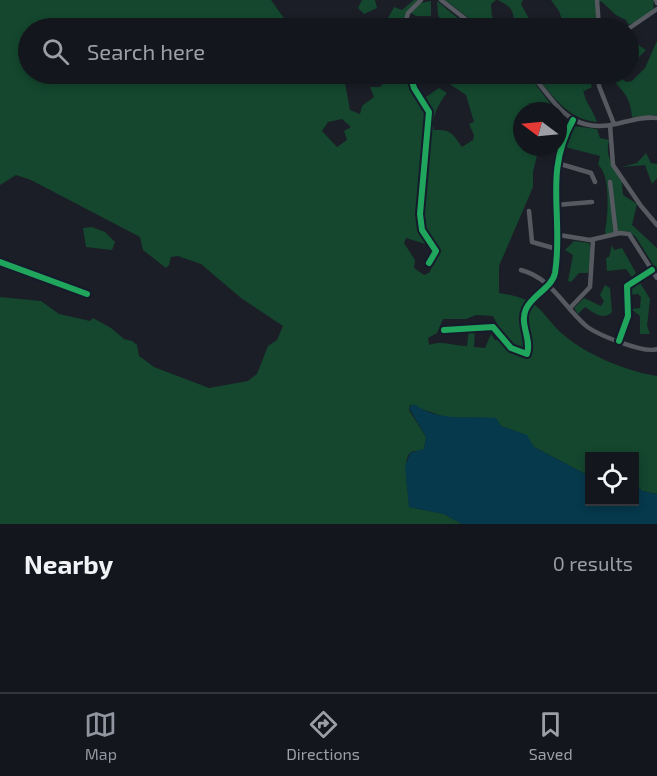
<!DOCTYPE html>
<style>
:root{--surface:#14161d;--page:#1d1f26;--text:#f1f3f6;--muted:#9d9fa4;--line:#33353b;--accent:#9195a0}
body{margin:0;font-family:"Exo 2",sans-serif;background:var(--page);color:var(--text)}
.controls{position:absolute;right:18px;bottom:18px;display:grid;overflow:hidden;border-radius:0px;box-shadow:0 3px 9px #0003}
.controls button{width:54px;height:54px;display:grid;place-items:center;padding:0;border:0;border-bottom:2px solid var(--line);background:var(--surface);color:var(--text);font:30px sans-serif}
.compass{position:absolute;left:513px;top:102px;width:54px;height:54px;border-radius:50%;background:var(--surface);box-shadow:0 3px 9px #0003;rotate:286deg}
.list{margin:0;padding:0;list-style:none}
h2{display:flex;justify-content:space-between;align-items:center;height:78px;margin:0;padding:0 24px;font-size:26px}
h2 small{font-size:20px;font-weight:400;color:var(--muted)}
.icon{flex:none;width:33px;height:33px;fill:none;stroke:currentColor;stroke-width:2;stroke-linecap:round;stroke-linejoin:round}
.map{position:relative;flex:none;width:657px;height:524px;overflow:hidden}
.search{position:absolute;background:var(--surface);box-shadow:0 3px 9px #0003;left:18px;right:18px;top:18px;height:66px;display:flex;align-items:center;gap:15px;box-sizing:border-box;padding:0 21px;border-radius:33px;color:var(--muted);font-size:22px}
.sheet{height:168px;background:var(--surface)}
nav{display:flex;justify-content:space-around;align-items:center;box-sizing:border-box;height:84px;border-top:2px solid var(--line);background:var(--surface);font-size:16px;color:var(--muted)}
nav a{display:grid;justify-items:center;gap:3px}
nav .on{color:var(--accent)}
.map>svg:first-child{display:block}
</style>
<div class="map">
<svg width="657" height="524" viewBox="0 0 657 524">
<rect width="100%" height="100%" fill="#1b1e27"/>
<path fill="#14472e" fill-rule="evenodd" d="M0,0h271l20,28h-263v46h311l6,9 5,27 10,4 2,-8 12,-9 -4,-10h10l13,-13h23l-4,7 11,18 16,-11 8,5c-7,8 -17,26 -13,37 17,-1 19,4 28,17l11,-7 1,-5 -5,-11 5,-2 -8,-27 -31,-21h93l26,35 -32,2v36h17l-6,25v15l-34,79v27c48,7 38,22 71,47 22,17 60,32 87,36v118l-15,-3 -7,-8 -1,-26h-44l-1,19 -55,-29 -11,-13 -22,-8 -4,-6 -49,-2 -38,-13 -1,5 17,27 -2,12c-5,3 -11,1 -14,4 -8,6 -1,44 -1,54l35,7 18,10h-462v-227l41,4 18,13 31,7 3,-3 18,10 13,11 8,2 5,4 2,11 15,11 55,21 39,-7 9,-7 11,-28 9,-6 6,-14 -42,-28 -40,-34 -23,-8 -7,1 -2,8 -3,3 -23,-18 -3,-13 -109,-57 -15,-5 -16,10zM342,119l9,8 -7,4 3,9 -10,7 -15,-16 6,-9zM406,238l32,10 2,4 -11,21 -5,2 -10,-7 1,-8 -11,-17zM476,315l17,1 12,23 -10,1 -4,-6 -6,14 -11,-1 1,-19 -6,2 -2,16c-15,0 -23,-6 -38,-1l-1,-7 9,-5 6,-14h23z
M362,0h13l2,8 -13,6 -6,-6z
M414,0h4l-10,10 -6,18h-21l-4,-3 3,-5 8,-2 6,-11 8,3z
M445,0h51l-5,4 1,13 16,8 6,-6c-2,-13 -6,-13 -16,-19h25l-2,4 13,24h-52z
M551,0h103l-1,12 -24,13 -3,-5 -10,-5 -15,-14 -4,2 1,25h-33l-6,-17z
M431,1v15h-15l-5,-3 9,-10z
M437,1l33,27h1h-26l-7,-13z
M629,39l17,11 -7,7 -10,-7z
M657,41v74l-25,2c-2,-26 -13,-25 -21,-43h-10h15l10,8 6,-1 13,-13z
M347,74h35l-11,7z
M534,74h39l5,5 9,-4 5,12 -8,4 -1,-3c2,16 9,19 14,34 -31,-3 -44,-27 -63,-48z
M573,126l24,3 3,9 9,2c-4,18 3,21 11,36 3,5 2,13 3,19l14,9 -5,21 25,23v23l-21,-34 -8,-6 -22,4 -1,-3c3,-15 6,-58 -7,-67l2,-9 -35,-9z
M646,153l5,10 6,1v14l-5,6 -7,-19 -23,2 15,-4z
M92,227l13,5 10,10 -3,8 -26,-3 -3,-19z
M574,241l15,2c4,8 2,22 -1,30h-9l-8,9 -3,-1 5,-26 -8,-5z
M612,245l2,5 8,-2 14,25 -4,4 -6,-8 -19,2 -1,-13 3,-1z
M639,281l11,18 -3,27 3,8h-10v-18l-9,-7 9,-1 1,-11 -3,-3 -10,1 2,-10z
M605,285l5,3 2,24c-8,9 -18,1 -27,-5l-7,7 -4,-6 10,-10 17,8 3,-5 -4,-6z"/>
<path fill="#06394c" d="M414,404c26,19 53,11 82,14l5,8 26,9 7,12 55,29 1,26h44l1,-19 7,8 15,3v30h-195l-18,-10 -35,-7 -4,-40 5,-14 14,-4 2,-12 -17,-29z"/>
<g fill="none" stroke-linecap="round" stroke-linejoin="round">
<path stroke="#565960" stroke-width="4.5" d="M441,0l36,28
M597,0l2,28
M656,0l1,3
M404,28l4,-15 13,-13
M628,29l29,-20
M410,74l4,14 15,24 -9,102 2,16 14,21 -7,12
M531,74c26,30 38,60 85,50 13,-3 27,-8 41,-6
M599,74v12l15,38
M610,125l3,40 28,41 16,19
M557,163l34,10 4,9
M610,182l6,52
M556,205l36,-3
M529,211l3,31 25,7
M559,235l31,5 30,-7 9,1 28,44
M0,262l87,32
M521,270c30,8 41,34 63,54 10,10 61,30 73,25
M570,308l20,-21 3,-47
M444,330l49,-3 18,21 16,6c5,-15 -8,-30 -1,-45 6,-14 26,-21 29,-36 9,-56 -12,-100 18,-153
M619,341l9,-25 -1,-30 25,-16"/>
<defs>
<path id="cycleway" d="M410,74l4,14 15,24 -9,102 2,16 14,21 -7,12
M0,262l87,32
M444,330l49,-3 18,21 16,6c5,-15 -8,-30 -1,-45 6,-14 26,-21 29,-36 9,-56 -12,-100 18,-153
M619,341l9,-25 -1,-30 25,-16"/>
</defs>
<use href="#cycleway" stroke="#161b2c" stroke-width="10"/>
<use href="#cycleway" stroke="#20a55d" stroke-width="6"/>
</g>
</svg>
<div class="controls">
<button><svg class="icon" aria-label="locate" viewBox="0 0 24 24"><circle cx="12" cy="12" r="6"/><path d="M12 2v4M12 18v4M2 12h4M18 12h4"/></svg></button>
</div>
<svg class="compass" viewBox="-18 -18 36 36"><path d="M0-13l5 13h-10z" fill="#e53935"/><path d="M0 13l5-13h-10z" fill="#9d9fa4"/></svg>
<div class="search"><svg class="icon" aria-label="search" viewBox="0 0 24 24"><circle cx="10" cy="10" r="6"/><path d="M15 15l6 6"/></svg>Search here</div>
</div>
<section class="sheet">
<h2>Nearby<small>0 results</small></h2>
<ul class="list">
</ul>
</section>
<nav>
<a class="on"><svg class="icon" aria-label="map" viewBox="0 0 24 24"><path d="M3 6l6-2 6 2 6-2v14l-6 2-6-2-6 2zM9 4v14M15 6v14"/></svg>Map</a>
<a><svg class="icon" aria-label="directions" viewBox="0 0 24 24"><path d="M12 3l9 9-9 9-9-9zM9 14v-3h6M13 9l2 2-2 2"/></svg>Directions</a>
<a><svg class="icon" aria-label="saved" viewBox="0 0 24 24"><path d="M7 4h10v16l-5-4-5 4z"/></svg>Saved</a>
</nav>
